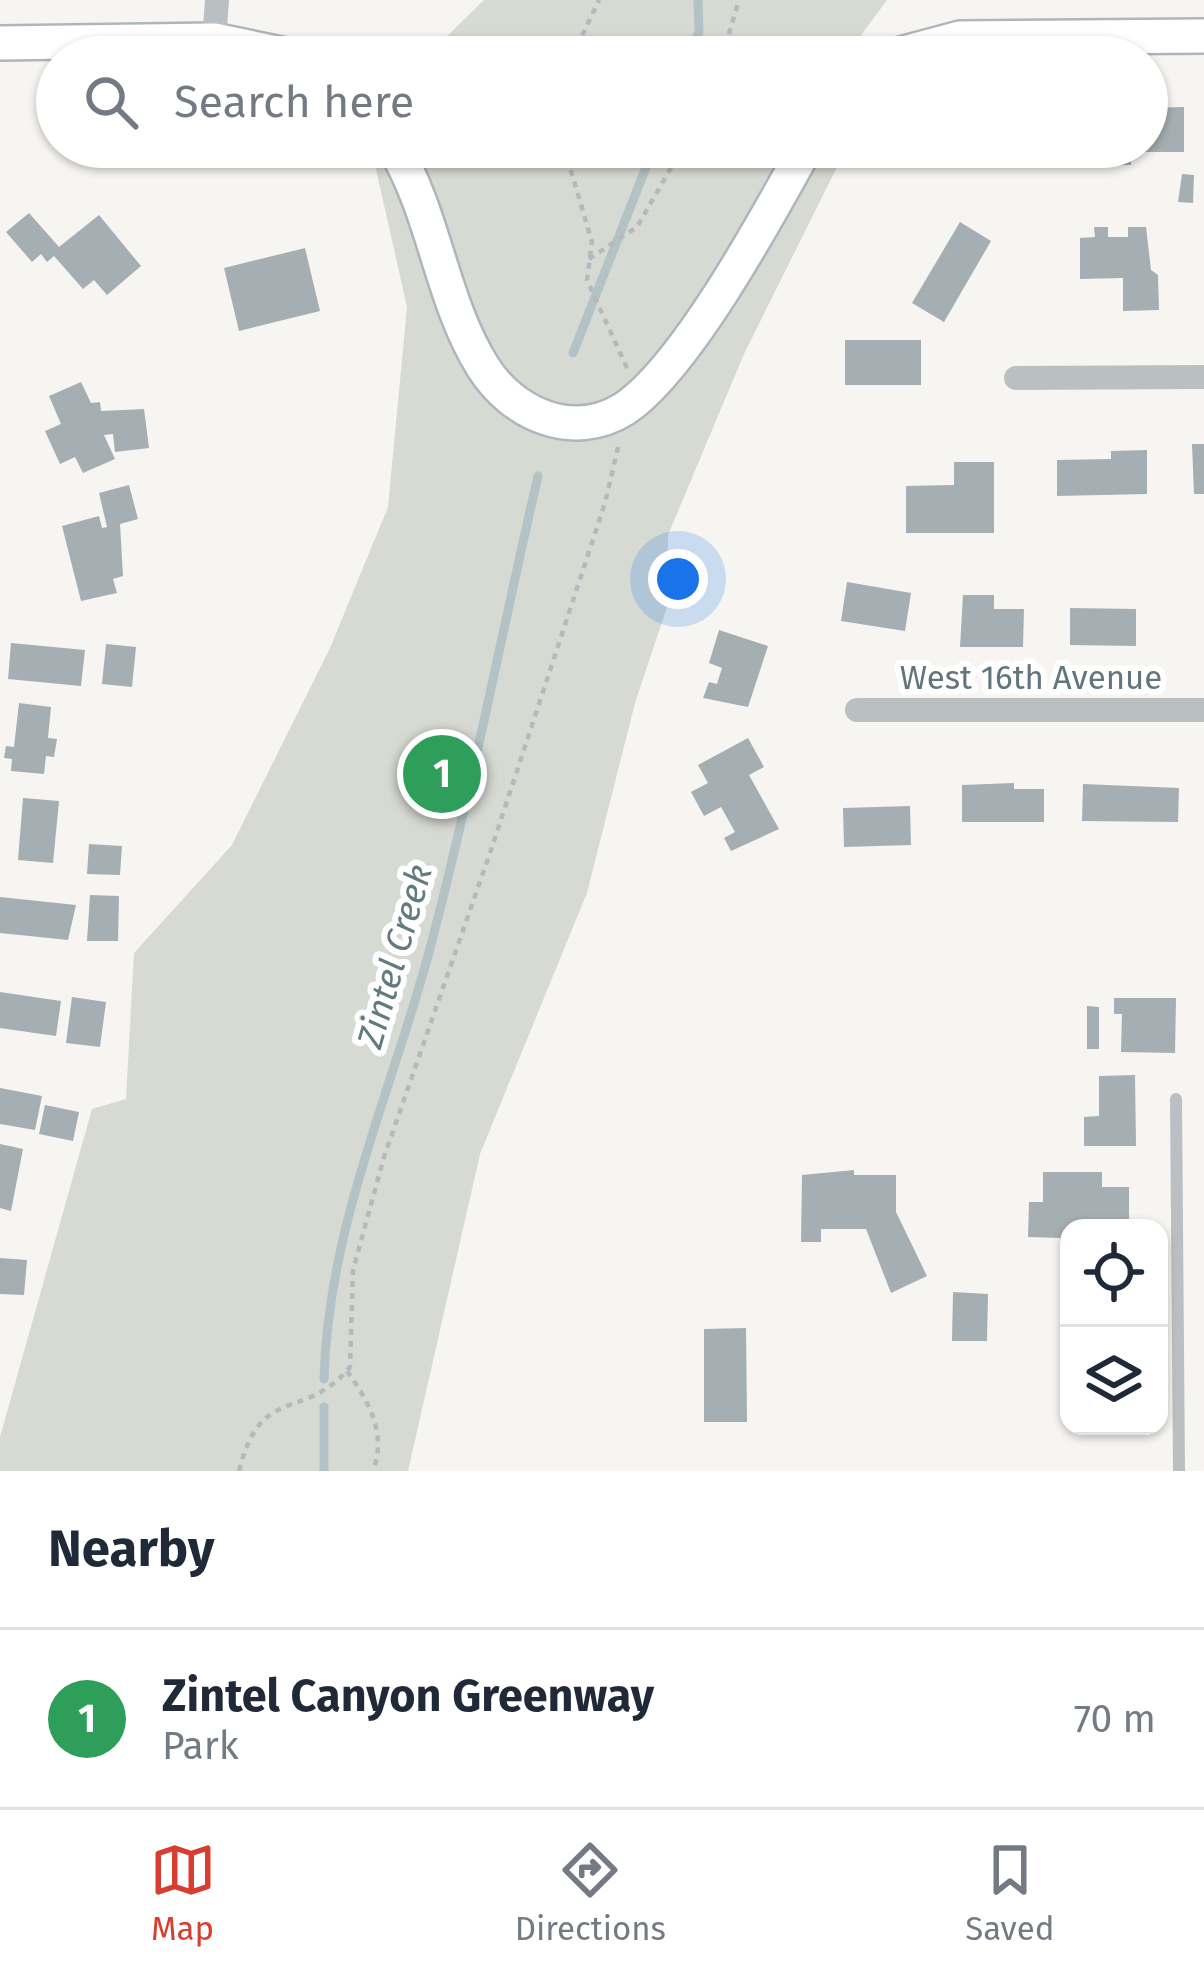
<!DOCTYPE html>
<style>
:root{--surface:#fff;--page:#f6f6f7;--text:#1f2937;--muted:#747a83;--line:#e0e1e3;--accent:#d73e31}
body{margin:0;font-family:"Fira Sans",sans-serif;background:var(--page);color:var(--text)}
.controls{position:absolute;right:36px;bottom:36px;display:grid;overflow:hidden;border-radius:24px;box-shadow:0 3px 9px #0004}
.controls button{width:108px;height:108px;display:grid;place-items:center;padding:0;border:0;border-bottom:3px solid var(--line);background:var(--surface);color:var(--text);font:60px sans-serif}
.you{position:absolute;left:678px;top:579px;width:42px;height:42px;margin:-30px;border:9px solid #fff;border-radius:50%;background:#1a73e8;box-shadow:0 0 0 18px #1a73e833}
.badge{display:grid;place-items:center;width:78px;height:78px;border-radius:50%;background:var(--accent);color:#fff;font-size:39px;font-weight:700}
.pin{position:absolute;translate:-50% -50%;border:6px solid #fff;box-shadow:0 3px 12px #0006}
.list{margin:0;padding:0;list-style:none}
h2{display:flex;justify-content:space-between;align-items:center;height:156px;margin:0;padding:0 48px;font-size:51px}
h2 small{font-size:39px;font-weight:400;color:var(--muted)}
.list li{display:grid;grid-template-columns:78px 1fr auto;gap:36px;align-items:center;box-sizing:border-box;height:180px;padding:0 48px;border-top:3px solid var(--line)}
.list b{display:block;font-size:45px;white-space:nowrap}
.list p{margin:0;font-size:39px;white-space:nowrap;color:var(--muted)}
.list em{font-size:39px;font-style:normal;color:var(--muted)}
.icon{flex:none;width:66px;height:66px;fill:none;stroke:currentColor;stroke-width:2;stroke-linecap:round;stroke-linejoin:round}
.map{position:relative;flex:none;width:1204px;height:1471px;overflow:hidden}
.search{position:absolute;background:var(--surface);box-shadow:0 3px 9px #0004;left:36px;right:36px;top:36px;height:132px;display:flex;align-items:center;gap:30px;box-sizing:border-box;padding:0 42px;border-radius:66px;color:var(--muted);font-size:45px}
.sheet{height:336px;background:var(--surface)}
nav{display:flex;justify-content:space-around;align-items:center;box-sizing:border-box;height:168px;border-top:3px solid var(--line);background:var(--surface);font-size:33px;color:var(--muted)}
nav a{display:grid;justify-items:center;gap:6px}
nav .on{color:var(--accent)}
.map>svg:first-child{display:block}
</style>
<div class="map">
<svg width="1204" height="1471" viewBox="0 0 1204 1471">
<rect width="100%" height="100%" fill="#f6f5f2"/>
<path fill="#d6dad2" d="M484,0h403l-42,57h-426l18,-11z
M371,147l474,4 -101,203 -76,181 -1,72 -32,96 -48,190 -107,261 -72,317h-408v-34l92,-328 34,-10 8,-146 98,-108 98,-197 58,-141 19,-200z"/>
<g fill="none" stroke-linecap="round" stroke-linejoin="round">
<path stroke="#b3c2c4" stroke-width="9" d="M689,57l10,-25 -1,-32
M573,353l81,-206
M324,1379c4,-149 65,-281 104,-423 42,-158 73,-320 110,-480
M324,1407v64"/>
</g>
<path fill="#a5aeb2" d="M1184,107v45h-53v13h-22v-13h-26v-5h64v-39z
M1182,174l12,1 -1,28 -15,-1z
M29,213l30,34 40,-32 42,51 -34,29 -13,-15 -11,9 -29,-33 -7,6 -6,-8 -9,8 -26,-30z
M960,222l31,19 -47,81 -32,-19z
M1094,227h14v10h20v-10h18l5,43 7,5 1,35 -36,1v-33l-43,1v-41l15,-1z
M305,248l15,63 -81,20 -15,-63z
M845,340h76v45h-76z
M81,382l10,21 9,-1 1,9 43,-2 5,39 -34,4 -2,-18 -9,1 11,24 -32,14 -8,-16 -15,7 -15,-33 16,-7 -12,-28z
M1192,444h12v50h-10z
M1147,450v44l-90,2v-36l54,-1v-8z
M954,462h40v71h-88v-47l48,-1z
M129,485l9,34 -18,5 3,52 -10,3 4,14 -36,8 -19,-75 37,-10 3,12 5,-1 -8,-34z
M847,582l64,11 -6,38 -64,-10z
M963,595h31v14h30l-1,38h-63z
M1070,608l66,1v37l-66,-1z
M719,630l49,16 -20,61 -45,-9 6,-16 8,2 5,-16 -13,-5z
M11,643l74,7 -4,36 -73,-7z
M106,644l30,3 -4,40 -30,-3z
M19,703l32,4 -3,31 9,1 -3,18 -8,-1 -2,18 -33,-3 1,-12 -8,-1 2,-12 8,1z
M748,738l16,29 -15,8 30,54 -48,22 -7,-13 11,-6 -14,-25 -17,9 -13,-24 17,-9 -10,-18z
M1014,783v6h30v33h-82v-37z
M1083,784l96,4 -1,34 -96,-1z
M23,798l36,3 -6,62 -35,-3z
M910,806l1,39 -67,2 -1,-39z
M89,844l33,2 -2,29 -33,-1z
M90,895l29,1 -1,45h-31z
M0,897l76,8 -8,35 -68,-7z
M0,992l61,9 -5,35 -56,-8z
M72,997l34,5 -6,45 -34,-4z
M1114,998h62l-1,55 -54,-1 1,-38h-8z
M1087,1006l12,1v42h-12z
M1135,1075l1,71h-52v-29l15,-1v-40z
M0,1088l42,8 -7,34 -35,-6z
M45,1105l34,7 -6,29 -34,-7z
M0,1144l23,5 -12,62 -11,-3z
M854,1170v5h42v37l31,64 -36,17 -25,-64h-45v13h-20l1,-67z
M1043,1172h59v15h27v40l-60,1v19h-9v-9l-32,-1 1,-35h14z
M0,1258l27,2 -3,35 -24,-1z
M953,1292l35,2 -1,47h-35z
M746,1328l1,94h-43v-93z"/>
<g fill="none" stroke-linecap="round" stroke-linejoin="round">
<defs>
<path id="secondary" d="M0,43l214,-3 82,17
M889,57l71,-19 244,-2
M394,147c41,68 47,153 89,220 29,47 90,74 141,42 62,-41 145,-195 182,-262"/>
</defs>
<use href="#secondary" stroke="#afb6b9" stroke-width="38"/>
<path stroke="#b5b9bb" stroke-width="4.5" stroke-dasharray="6 6" stroke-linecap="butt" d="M572,57l27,-57
M722,57l17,-57
M564,147l28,95 -5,38 40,88
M589,259l48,-32 46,-80
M347,1371c22,31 40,62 26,100
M239,1471c22,-89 65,-48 111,-104l3,-97 31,-113 106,-304 115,-350 14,-60"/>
<path stroke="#bac0c2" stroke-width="12" d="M1176,1099l3,372"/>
<path stroke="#bac0c2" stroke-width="24" d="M214,40l3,-40
M1016,378l188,-1
M857,710h347"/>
<use href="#secondary" stroke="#fff" stroke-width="33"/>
</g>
<g text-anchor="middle" stroke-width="12" stroke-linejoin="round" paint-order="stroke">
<g font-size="33" fill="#63757c" stroke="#fff">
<text x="1031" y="689">West 16th Avenue</text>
</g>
<g font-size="36" font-style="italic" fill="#637b7e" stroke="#fff">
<text transform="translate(394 956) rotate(-74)" y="13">Zintel Creek</text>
</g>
</g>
</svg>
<div class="controls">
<button><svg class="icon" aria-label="locate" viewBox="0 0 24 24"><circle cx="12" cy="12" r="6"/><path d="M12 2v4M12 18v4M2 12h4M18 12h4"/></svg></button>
<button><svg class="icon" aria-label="layers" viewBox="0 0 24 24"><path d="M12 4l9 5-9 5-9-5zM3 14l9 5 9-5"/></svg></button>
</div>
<div class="you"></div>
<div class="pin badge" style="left:442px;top:774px;background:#2e9e5b">1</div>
<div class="search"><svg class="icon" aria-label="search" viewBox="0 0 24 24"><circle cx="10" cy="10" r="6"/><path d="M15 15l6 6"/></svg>Search here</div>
</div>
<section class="sheet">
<h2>Nearby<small></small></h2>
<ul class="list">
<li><span class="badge" style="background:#2e9e5b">1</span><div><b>Zintel Canyon Greenway</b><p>Park</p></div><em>70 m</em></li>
</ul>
</section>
<nav>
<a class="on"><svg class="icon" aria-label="map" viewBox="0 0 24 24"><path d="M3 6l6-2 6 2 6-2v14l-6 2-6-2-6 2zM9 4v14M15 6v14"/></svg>Map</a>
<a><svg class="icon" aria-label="directions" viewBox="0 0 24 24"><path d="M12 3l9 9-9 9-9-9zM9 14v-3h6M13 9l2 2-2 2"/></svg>Directions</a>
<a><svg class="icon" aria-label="saved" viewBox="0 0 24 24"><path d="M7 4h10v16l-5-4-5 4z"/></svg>Saved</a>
</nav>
